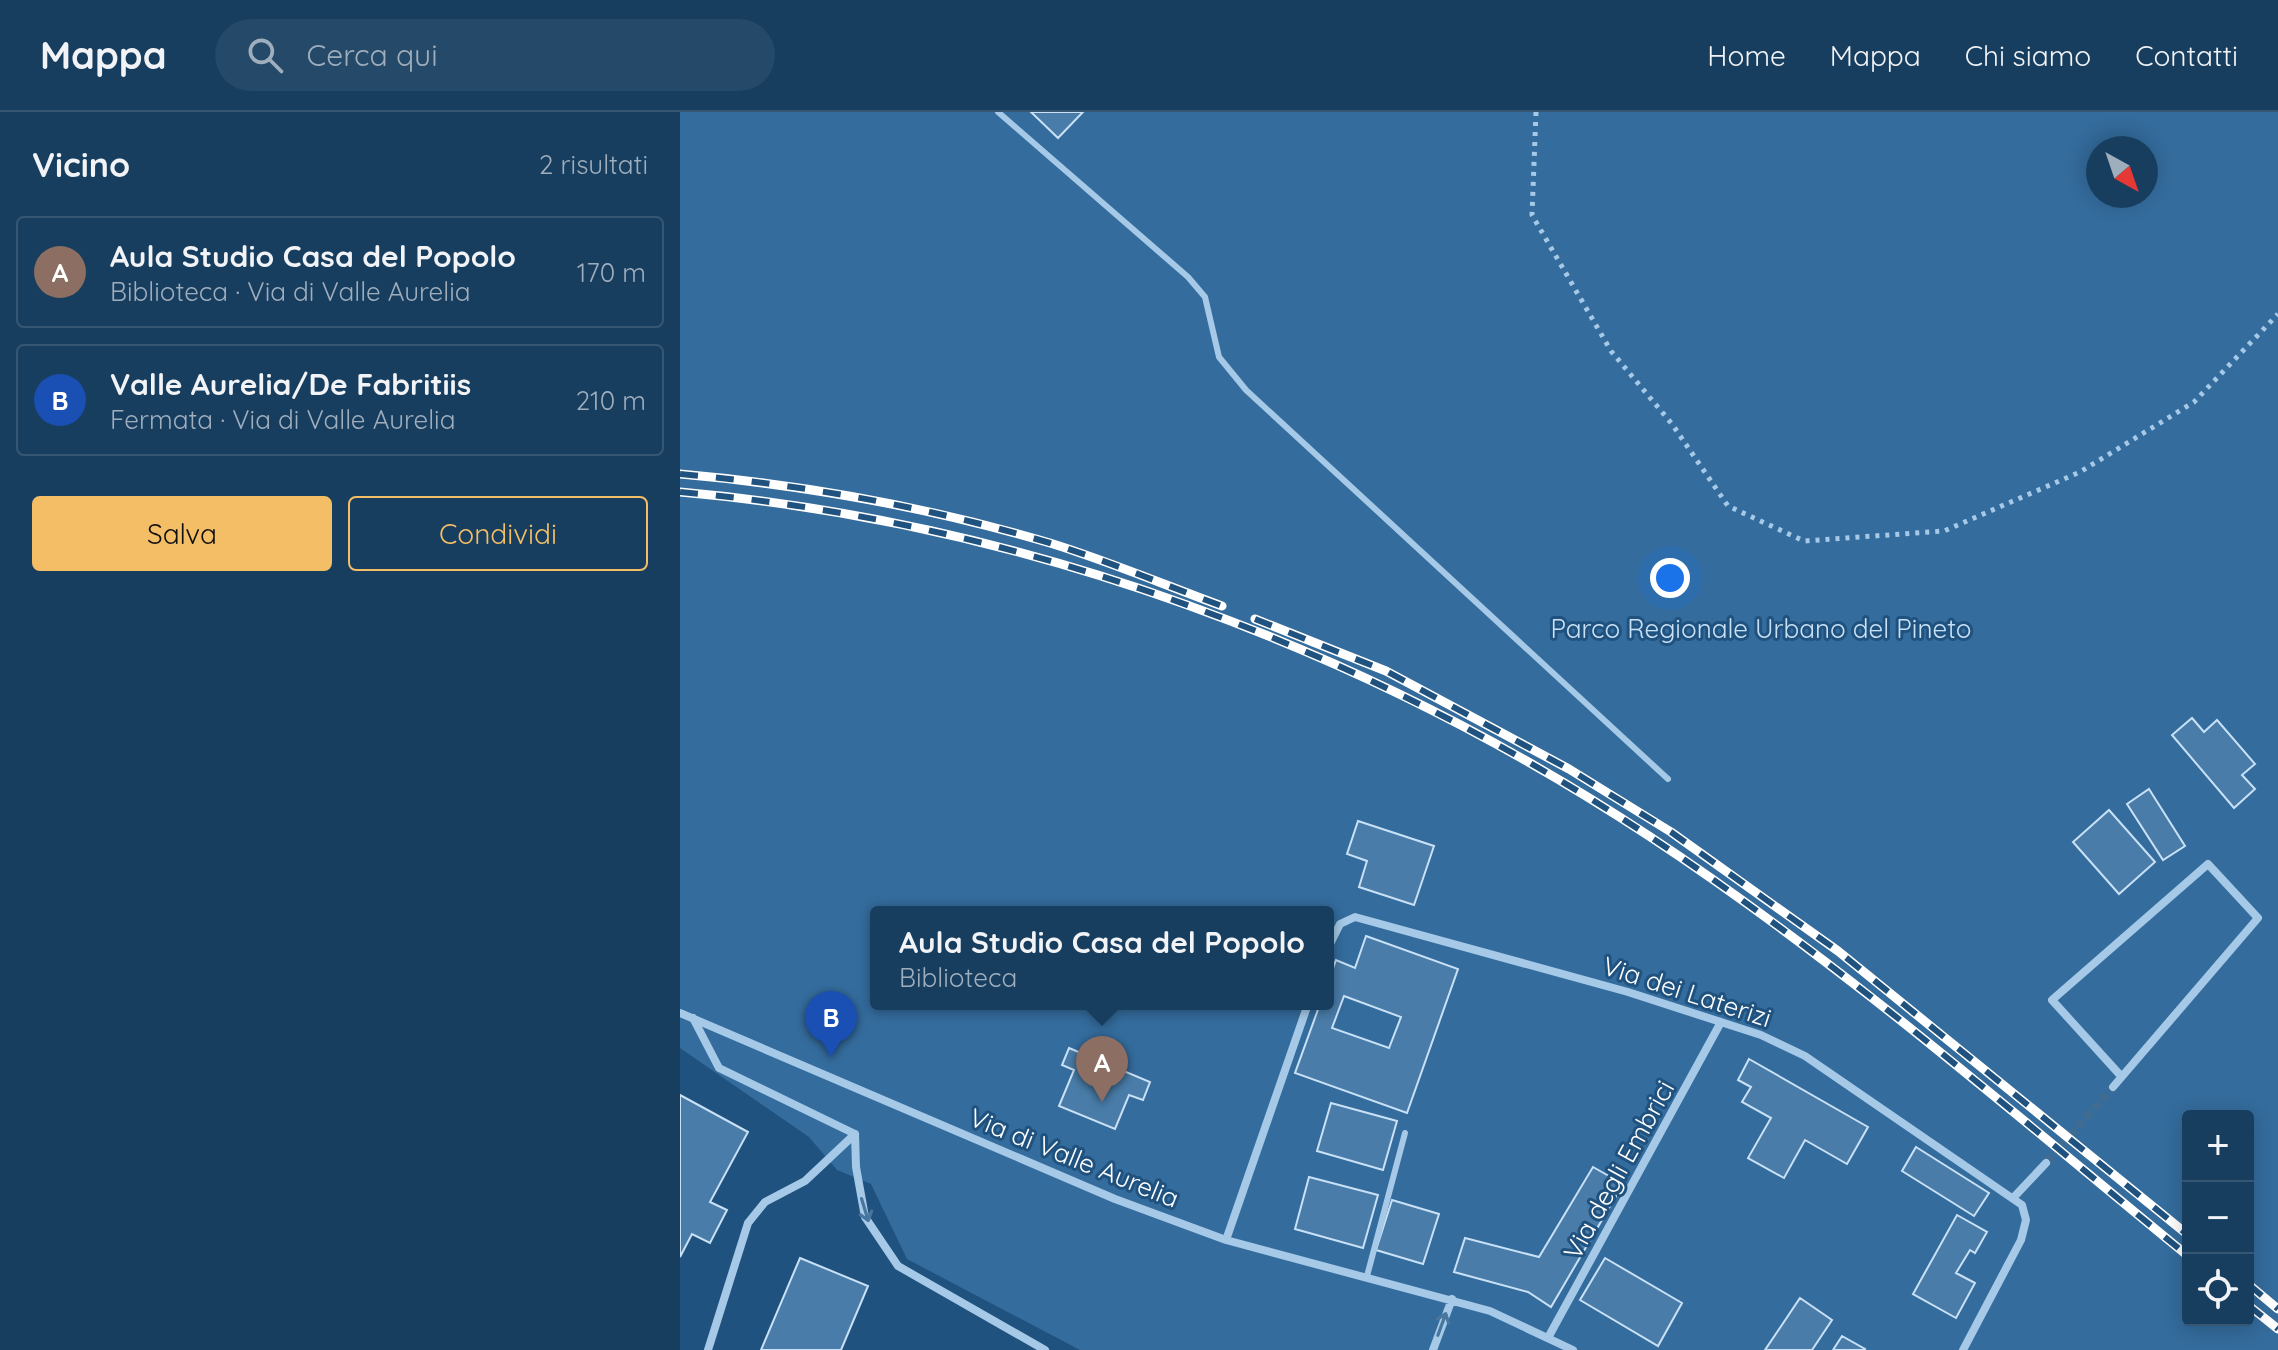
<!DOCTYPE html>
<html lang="it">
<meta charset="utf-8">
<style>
:root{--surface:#183e5f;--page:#254968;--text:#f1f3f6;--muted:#9faebd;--line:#365774;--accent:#f4be66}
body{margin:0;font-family:Quicksand,sans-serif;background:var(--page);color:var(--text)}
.controls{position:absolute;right:24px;bottom:24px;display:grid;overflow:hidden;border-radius:8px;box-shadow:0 4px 20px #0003}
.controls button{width:72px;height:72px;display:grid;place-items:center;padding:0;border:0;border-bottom:2px solid var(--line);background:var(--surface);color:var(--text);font:40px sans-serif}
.compass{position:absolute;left:1406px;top:24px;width:72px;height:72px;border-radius:50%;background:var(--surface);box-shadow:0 4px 20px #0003;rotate:140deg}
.you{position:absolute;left:990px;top:466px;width:28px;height:28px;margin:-20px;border:6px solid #fff;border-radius:50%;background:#1a73e8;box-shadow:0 0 0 12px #1a73e833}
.badge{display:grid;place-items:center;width:52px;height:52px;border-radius:50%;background:var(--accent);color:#fff;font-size:26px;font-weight:700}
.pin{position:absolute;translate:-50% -66px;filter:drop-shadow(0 2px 4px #0008)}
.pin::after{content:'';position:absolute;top:42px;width:28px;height:24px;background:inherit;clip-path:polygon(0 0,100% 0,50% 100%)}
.popup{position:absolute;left:190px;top:794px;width:464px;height:104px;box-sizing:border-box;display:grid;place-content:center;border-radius:8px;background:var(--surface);filter:drop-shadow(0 2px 6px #0005);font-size:26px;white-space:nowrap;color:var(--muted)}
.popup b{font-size:30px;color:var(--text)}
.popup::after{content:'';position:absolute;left:50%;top:100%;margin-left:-16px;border:16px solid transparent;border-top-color:var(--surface)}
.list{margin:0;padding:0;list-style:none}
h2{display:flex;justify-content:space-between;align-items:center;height:104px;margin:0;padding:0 32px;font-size:34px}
h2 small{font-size:26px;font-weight:400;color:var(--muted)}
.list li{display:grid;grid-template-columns:52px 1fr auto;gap:24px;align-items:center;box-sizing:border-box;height:112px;margin:0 16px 16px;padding:0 16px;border:2px solid var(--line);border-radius:8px}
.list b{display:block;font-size:30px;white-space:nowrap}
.list p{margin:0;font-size:26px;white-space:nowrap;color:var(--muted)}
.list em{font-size:26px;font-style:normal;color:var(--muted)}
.actions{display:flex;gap:16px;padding:24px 32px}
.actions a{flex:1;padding:18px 0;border:2px solid var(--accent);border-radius:8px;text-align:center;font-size:28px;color:var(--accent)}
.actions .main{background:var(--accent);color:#111}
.icon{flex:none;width:44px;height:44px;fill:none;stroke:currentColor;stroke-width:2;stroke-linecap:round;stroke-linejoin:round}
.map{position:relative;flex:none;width:1598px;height:1238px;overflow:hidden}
header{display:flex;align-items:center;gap:48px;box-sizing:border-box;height:112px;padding:0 40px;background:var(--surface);border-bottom:2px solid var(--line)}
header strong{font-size:38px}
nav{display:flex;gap:44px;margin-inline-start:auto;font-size:28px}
.search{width:560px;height:72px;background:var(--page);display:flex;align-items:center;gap:20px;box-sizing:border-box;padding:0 28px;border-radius:44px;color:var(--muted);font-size:30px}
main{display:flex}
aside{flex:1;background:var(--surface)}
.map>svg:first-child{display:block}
</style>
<header>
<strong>Mappa</strong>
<div class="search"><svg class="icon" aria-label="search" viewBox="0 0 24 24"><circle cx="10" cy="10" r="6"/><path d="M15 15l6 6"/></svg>Cerca qui</div>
<nav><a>Home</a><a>Mappa</a><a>Chi siamo</a><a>Contatti</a></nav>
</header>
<main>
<aside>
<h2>Vicino<small>2 risultati</small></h2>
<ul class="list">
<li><span class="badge" style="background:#8d6e63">A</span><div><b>Aula Studio Casa del Popolo</b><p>Biblioteca · Via di Valle Aurelia</p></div><em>170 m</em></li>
<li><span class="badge" style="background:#1a4fb4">B</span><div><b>Valle Aurelia/De Fabritiis</b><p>Fermata · Via di Valle Aurelia</p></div><em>210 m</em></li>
</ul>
<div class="actions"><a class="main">Salva</a><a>Condividi</a></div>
</aside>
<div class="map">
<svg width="1598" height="1238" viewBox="0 0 1598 1238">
<rect width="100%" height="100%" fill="#20527f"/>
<path fill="#346c9d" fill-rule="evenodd" d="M0,0h1598v1238h-1198l-173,-91 -36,-75 -34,-14 -28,-33 -129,-89zM1418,36h48v48h-48zM196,800h452v92h-452zM1508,1004h60v204h-60z"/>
<path fill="#497ca8" stroke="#c9e1f6" stroke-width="2" fill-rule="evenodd" d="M351,0h52l-25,26z
M1512,606l12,14 13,-12 38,44 -13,11 13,14 -21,19 -62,-73z
M1469,677l36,57 -22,14 -36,-56z
M1429,698l46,52 -36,32 -46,-52z
M678,709l76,25 -20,59 -55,-18 8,-26 -20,-7z
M686,824l92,33 -51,144 -112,-40 25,-69h8v-22l8,-22 19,8zM664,884l57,21 -12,31 -57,-20z
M389,936l81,34 -7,18 -14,-5 -14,34 -56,-23 15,-36 -12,-5z
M1069,947l119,68 -21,37 -42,-24 -21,38 -36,-20 23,-40 -29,-16 9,-15 -13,-7z
M0,983l68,37 -38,70 17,8 -17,33 -18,-9 -12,23z
M651,991l66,18 -14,49 -66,-19z
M1236,1035l73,46 -15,23 -72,-45z
M913,1055l30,17 -72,123 -23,-15 -74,-20 11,-34 74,19z
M629,1065l69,18 -15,53 -68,-19z
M712,1088l47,14 -16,50 -47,-14z
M1277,1103l30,17 -12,21 -5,-3 -14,23 19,10 -19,35 -43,-24z
M120,1146l68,28 -27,64h-80z
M925,1146l77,45 -24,43 -78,-46z
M1120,1186l32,22 -20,30h-47z
M1162,1224l23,13 -1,1h-31z"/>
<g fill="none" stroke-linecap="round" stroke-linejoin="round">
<path stroke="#416c92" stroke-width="8" stroke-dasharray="8 4" stroke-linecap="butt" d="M1366,1051l67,-76"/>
<path stroke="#a5c9e7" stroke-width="5" stroke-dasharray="4 6" stroke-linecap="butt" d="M856,0l-4,103 79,136 61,73 56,82 76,35 140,-10 136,-59 114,-70 84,-88"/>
<path stroke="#a5c9e7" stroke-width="6" d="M318,0l190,165 17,20 14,60 27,33 422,389
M687,1164l38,-143"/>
<path stroke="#a5c9e7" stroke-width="8" d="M648,836l12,-24 15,-7 273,75 133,43 44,21 217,149 4,15 -5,20 -58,110
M0,901l435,186 111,41 264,71 83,39
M13,906l26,50 136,66
M1433,975l145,-169 -50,-54 -156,136 69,76
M175,1022l1,33 9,50 33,49 147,84
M1334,1085l32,-34
M546,1128l82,-236
M869,1224l172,-314
M28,1238l40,-127 17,-21 40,-21 50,-47
M753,1238l19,-51"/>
<defs>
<path id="rail" d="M0,362c126,11 248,33 370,69 58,18 115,42 172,63
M0,380c343,30 682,155 969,344 190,125 363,276 539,420
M575,507l131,52 183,98 102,63 167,119 350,284
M1568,1172l30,25
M1568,1193l30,24"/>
</defs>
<use href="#rail" stroke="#fff" stroke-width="9"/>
<use href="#rail" stroke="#20527f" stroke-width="6" stroke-dasharray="18" stroke-linecap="butt"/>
</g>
<defs><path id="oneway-shaft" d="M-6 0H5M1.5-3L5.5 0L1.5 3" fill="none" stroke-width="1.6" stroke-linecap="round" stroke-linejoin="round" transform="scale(2)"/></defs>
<g stroke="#48769e">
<use href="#oneway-shaft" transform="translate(185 1098) rotate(73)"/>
<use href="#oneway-shaft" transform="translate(762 1212) rotate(-70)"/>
</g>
<g text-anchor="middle" stroke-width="6" stroke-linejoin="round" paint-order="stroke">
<g font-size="26" fill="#c9e1f6" stroke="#20527f">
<text x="1081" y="526">Parco Regionale Urbano del Pineto</text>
</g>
<g font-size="26" fill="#fff" stroke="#20527f">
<text transform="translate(1007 880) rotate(18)" y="9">Via dei Laterizi</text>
<text transform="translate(394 1046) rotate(22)" y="9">Via di Valle Aurelia</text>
<text transform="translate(939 1058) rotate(-61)" y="9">Via degli Embrici</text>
</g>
</g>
</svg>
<div class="controls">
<button>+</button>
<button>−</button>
<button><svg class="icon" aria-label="locate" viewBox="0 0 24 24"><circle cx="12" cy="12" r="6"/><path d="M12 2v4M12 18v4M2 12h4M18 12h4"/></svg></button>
</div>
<svg class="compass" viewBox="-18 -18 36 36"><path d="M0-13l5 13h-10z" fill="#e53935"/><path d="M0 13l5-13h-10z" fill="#9faebd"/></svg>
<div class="you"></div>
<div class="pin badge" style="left:422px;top:990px;background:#8d6e63">A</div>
<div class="popup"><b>Aula Studio Casa del Popolo</b>Biblioteca</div>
<div class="pin badge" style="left:151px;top:945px;background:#1a4fb4">B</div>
</div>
</main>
